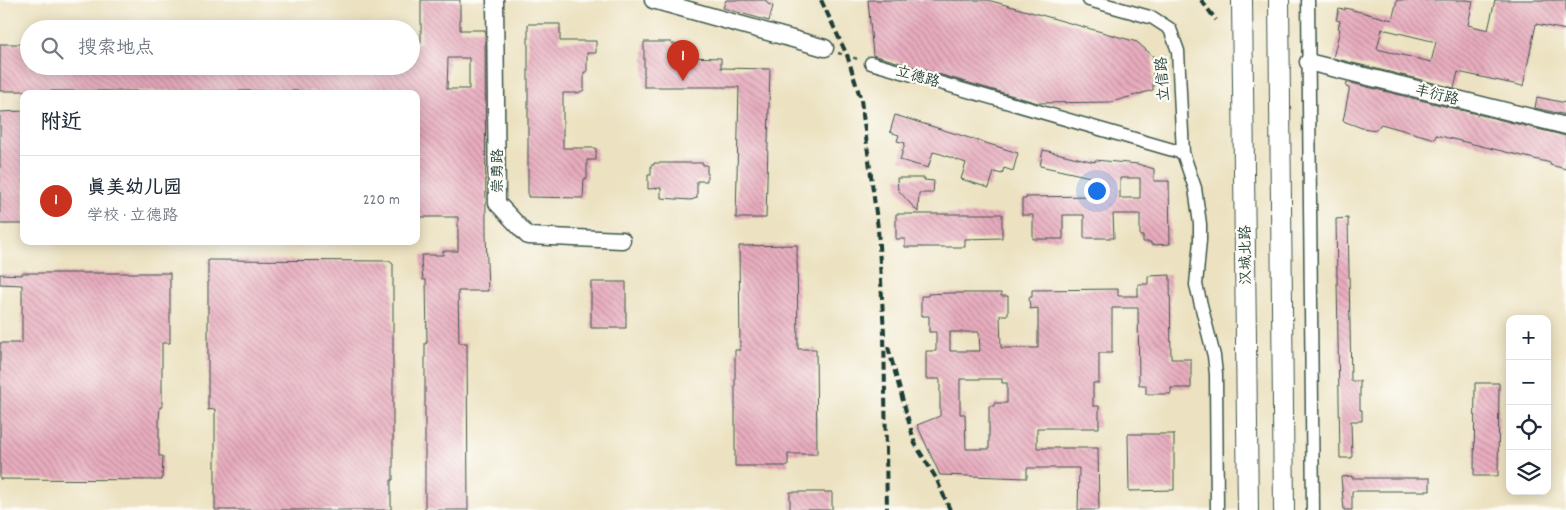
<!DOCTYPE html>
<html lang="zh">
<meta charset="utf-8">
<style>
:root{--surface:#fff;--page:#f2f2f3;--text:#1f2937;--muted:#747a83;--line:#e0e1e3;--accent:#c8321e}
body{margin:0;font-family:Dekko,"LXGW WenKai TC",sans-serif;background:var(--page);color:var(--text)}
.controls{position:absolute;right:15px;bottom:15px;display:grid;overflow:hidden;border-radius:10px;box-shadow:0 2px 12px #0003}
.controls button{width:45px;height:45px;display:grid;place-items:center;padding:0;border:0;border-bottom:1px solid var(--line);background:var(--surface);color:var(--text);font:25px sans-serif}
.you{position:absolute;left:1096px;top:190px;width:18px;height:18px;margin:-12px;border:4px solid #fff;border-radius:50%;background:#1a73e8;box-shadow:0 0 0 8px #1a73e833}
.badge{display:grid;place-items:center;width:32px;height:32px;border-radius:50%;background:var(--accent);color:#fff;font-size:16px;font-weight:700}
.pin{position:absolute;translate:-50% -41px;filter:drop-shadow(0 1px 2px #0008)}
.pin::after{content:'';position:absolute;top:26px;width:18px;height:15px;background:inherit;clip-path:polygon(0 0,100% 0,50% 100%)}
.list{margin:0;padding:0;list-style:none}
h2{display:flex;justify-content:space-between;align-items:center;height:65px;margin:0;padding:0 20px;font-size:21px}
h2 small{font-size:16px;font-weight:400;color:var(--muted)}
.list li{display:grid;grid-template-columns:32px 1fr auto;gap:15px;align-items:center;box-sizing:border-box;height:90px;padding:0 20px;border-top:1px solid var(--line)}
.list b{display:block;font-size:19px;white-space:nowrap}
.list p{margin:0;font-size:16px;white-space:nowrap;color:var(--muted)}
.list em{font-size:16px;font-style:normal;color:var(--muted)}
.icon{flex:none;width:28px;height:28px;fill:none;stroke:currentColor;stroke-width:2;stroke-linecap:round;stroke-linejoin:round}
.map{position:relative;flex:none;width:1566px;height:510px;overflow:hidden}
.search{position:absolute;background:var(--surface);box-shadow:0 2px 12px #0003;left:20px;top:20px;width:400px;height:55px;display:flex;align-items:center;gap:12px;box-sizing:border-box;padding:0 18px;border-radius:28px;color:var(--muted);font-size:19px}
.panel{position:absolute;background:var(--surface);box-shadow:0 2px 12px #0003;left:20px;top:90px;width:400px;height:155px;border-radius:10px}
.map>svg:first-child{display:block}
</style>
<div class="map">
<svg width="1566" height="510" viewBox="0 0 1566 510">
<defs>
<pattern id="building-back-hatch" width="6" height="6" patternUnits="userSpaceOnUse" patternTransform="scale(1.25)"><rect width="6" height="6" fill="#e8acbe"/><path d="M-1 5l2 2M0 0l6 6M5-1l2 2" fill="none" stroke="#bb8d9b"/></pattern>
</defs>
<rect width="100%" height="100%" fill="#fdfcf7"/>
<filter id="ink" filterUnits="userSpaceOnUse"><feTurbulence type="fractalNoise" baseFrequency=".02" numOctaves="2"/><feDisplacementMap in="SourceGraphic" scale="10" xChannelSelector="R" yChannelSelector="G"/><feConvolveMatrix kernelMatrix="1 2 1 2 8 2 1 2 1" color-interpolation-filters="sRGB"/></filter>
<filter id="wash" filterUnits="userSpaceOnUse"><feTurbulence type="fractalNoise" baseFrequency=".0096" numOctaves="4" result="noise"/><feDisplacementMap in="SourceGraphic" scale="20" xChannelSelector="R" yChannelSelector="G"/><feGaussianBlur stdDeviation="1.12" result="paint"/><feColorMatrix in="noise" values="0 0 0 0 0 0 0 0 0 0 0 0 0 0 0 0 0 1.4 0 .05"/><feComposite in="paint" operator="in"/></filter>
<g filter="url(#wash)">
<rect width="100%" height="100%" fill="#ece2c1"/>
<g id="blocks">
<path fill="url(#building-back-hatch)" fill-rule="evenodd" d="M421,0h39v30h25l1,204 2,57h-30l1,52h8l1,167h-43v-167h2l-1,-63h-3l-2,-18 1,-7h21v-4h15v-34h-42v-123h-102v-3h-314v-47h29v22h382v-23h10zM448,58h21v31h-22z
M726,0h40l2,4 5,2 -4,15 -46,-13z
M868,0h120l149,42 16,14v34l-41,12 -74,1 -165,-48z
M1397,0h70l6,1 -5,24 20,5 7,-30h71v30l-30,-6 -13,62 -65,-14 -4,16 -121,-30 7,-29 -2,-1 2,-7 -4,-1 3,-11 6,1v-2l47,12zM1382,29l54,13 -5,20 -54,-13z
M528,24h32v17h36v12h-9v19h-3v18l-6,3h-15v55h33v12h-9v19h-3l-1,19 -55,-1z
M644,42h27v2h13v13l37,1v10l49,1 -4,149h-30l3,-131h-95z
M1347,82l219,54v33l-16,-4 1,-2 -115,-28 -1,4 -54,-15 -5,6 -14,-2 -19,-7 6,-30v-3l-3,-1z
M1537,97l29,6v12l-31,-7z
M24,111v113h-24v-112z
M895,115l123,38 -5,18 -9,-3 -2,6 -8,-2 -5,16 -28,-9 5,-16 -25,-9 -8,-2 -5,16 -28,-8 5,-17 -8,-2 2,-6 -9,-3z
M1043,150l52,12v-2l43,4 16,5v12h15l1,63 -19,1v-3h-8v-6h-3v-22h-27l1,24h-30v-23h-21v24h-30v-24h-11v-16h4v-2l68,-1 1,-18 -55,-12zM1120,178h20v20h-20z
M654,163h49v2h4v16h-10v17l-6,2 -30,-2v-10l-13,1v-14h3v-10h3z
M897,178h28l-1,2 10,1 -1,12h-14l-1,19 -20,-22z
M896,214h106v24l-37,1v8h-60v-8h-9z
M1348,218l3,163h9v29h2v11h-11l1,37h-12l-4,-239z
M797,245l1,104h18l1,105h-29v12h-53v-116h5l-1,-104z
M208,260l181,1 4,3v216h-2v30h-176v-101l-7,1z
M22,273h148v70h-8v64h-2l-1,12v37h4l-1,24 -162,-1v-136h22v-58l-22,-1v-10l22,1z
M1170,275l1,84h20v29h-20v6h-25v-9h-7l-1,-77h-26v45h-13v30h-6v23h6v22h-62v20h61l1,62h-21l1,-42h-52v10l-87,-3 -23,-50 23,-9v-37h-14v-28h10v-19h-7v-16h-8v-20h7v-2l21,-1h52v3h7v19h-8l1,33h37v-40l-8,1 -1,-12h3v-7l86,-1v7h20v-12h10v-8zM950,332h29l1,19h-30zM960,379h42v4h5v20h-13v3h-5v43h-23l-1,-35h-5z
M591,282h35v46h-35z
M1475,383h24l-1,93h-24z
M1128,434h46v56l-45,1z
M1352,476v2h78v13h-78v19h-8l-3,-33z
M790,492h42v18h-42z"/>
</g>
</g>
<g filter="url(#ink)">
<use href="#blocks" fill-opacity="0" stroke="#3e5649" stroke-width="1"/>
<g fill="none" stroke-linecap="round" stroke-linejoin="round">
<defs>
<path id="minor" d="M1089,0l64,18 17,11 8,22 5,102 12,35 5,36v16l-4,45 18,71 2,18 1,136
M1308,0l5,510
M871,63l312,90"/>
<path id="tertiary" d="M495,0l2,203 31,33 94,4
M653,0l172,48
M1308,62l258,64"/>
<path id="primary" d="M1242,0l6,510
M1279,0l5,510"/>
</defs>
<use href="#minor" stroke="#3e5649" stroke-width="15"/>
<use href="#tertiary" stroke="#3e5649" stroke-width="19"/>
<use href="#primary" stroke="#3e5649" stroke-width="22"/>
<path stroke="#3e5649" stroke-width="2.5" stroke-dasharray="4 4" stroke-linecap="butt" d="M838,53l23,7"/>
<use href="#minor" stroke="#fff" stroke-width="12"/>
<use href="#tertiary" stroke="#fff" stroke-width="16"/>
<use href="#primary" stroke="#fff" stroke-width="20"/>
<path stroke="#1f3d34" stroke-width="4" stroke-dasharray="8 4" stroke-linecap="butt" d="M821,0l26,55 14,45 17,128 6,105 3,177
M1201,0l15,20
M888,347l27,97 21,34 14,32"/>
</g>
</g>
<g text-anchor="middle" stroke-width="4.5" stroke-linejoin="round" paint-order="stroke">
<g font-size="15" fill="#1f3d34" stroke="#fdfcf7">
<text transform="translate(918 76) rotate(16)" y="5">立德路</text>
<text transform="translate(1162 79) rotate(-94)" y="5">立信路</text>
<text transform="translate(1437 94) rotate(14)" y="5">丰衍路</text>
<text transform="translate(497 171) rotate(-90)" y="5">崇勇路</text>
<text transform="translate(1245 255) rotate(-91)" y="5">汉城北路</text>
</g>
</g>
</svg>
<div class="controls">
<button>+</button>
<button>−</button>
<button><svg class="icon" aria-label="locate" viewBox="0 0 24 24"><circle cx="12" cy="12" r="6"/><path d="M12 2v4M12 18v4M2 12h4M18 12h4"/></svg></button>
<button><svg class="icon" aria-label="layers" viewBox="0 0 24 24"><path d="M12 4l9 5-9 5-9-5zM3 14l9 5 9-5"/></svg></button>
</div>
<div class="you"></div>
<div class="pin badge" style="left:683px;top:81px">1</div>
<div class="search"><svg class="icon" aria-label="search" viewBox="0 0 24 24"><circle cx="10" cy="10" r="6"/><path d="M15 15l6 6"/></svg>搜索地点</div>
<section class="panel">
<h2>附近<small></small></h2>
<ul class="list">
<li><span class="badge">1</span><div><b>真美幼儿园</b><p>学校 · 立德路</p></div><em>220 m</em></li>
</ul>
</section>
</div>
